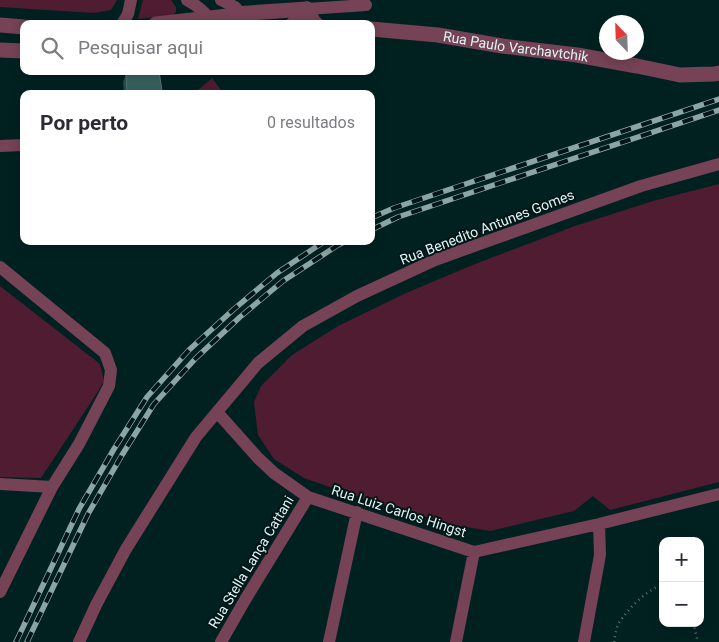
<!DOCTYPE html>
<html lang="pt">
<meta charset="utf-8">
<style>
:root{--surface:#fff;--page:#f7f7f7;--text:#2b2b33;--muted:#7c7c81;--line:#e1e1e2}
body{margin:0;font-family:Roboto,sans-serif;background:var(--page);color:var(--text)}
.controls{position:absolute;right:15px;bottom:15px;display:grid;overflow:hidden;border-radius:10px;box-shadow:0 2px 12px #0003}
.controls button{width:45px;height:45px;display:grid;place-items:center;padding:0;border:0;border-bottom:1px solid var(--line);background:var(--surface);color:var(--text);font:25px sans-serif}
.compass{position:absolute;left:599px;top:15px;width:45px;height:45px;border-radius:50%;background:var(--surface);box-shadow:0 2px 12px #0003;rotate:337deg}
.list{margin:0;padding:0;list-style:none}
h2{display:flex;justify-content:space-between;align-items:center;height:65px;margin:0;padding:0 20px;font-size:21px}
h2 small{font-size:16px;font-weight:400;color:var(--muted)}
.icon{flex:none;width:28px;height:28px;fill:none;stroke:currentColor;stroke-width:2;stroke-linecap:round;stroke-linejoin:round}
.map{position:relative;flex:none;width:719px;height:642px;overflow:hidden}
.search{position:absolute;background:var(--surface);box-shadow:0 2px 12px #0003;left:20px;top:20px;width:355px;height:55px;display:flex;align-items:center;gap:12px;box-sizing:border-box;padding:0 18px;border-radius:10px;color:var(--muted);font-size:19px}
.panel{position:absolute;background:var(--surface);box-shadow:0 2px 12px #0003;left:20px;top:90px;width:355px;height:155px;border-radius:10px}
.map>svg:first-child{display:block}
</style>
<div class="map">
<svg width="719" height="642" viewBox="0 0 719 642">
<rect width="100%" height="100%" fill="#012121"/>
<path fill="#4f1c32" d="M0,0h117l-6,10 -17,3 -94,-6z
M143,0h28l5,7v5l-3,3 -35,4z
M212,78l12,16h-31z
M719,184v298l-109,28 -17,-14 -19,15 -84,20 -36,-6 -87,-25 -63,-22 -30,-19 -16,-24 -4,-33 7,-16 31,-31 46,-29 68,-33 69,-29 100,-38 78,-25z
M0,286l100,78 4,17 -7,12 -56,85 -41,-1z"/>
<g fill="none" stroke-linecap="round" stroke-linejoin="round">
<path stroke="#597575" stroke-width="2.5" stroke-dasharray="1 4" stroke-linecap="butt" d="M693,623l5,19
M614,642c1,-6 2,-14 5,-19 8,-13 29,-35 44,-38"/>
<path stroke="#764256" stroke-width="12" d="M187,0c11,6 19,12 25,23
M221,0l14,7 10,11
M307,9l59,-4
M122,24l6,-10 3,-14
M0,146l24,-1
M0,267l105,86 6,17 -2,16 -30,58 -27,43 -52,105
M217,412l41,46 16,15 34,24 166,55 125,-28 120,-30
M0,484l52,3
M79,642l17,-37 30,-56 70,-112 62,-74 45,-37 54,-30 78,-36 206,-74 78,-22
M221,642l24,-42 63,-103
M329,642l28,-130
M456,642l18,-90
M584,642l16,-87 -1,-31"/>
<g stroke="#764256" stroke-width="15">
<path d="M307,9l6,12 3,3"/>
<path d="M234,14l73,-5"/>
<path d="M156,24l72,-8"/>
<path d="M293,24l11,-10 3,-5"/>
<path d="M0,25l24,2"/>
<path id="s1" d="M371,29l67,6 64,11 75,9 60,11 43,9 34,-1 5,-1"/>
<path d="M0,50l24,1"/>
</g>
<defs>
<path id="rail" d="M371,218l23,-10 325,-109
M371,230l27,-13 321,-107
M16,642l63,-133 35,-60 33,-52 42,-47 45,-41 43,-36 48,-32
M27,642l61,-128 34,-59 32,-51 42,-46 44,-41 43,-36 55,-36 8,-4"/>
</defs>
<use href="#rail" stroke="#8ba5a4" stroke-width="5.5"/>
<use href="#rail" stroke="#021617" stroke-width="4" stroke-dasharray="11" stroke-linecap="butt"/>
</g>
<path fill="#244e4e" d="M131,71h28l3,20 -1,3h-37l-1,-12 3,-8 4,-1z"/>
<path fill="#0e3434" d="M127,91h5l-1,3h-5z
M157,91h5l-1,3h-5z"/>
<path fill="#38605f" stroke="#527777" d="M133,71h26l3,20h-5v3h-25v-3h-5l-1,-17 7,-2z"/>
<g text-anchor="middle" stroke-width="4" stroke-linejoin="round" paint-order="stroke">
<g font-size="14" fill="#def5f4" stroke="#021617">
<text dy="5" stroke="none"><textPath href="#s1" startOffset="146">Rua Paulo Varchavtchik</textPath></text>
<text transform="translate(487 227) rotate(-21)" y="5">Rua Benedito Antunes Gomes</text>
<text transform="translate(399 511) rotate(18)" y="5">Rua Luiz Carlos Hingst</text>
<text transform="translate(251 562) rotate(-59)" y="5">Rua Stella Lança Cattani</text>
</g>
</g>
</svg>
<div class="controls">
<button>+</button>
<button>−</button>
</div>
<svg class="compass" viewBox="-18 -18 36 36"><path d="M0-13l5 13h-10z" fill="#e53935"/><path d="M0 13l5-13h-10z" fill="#7c7c81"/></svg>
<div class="search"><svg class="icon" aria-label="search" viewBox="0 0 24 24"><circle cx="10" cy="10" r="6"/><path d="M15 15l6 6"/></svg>Pesquisar aqui</div>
<section class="panel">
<h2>Por perto<small>0 resultados</small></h2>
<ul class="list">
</ul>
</section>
</div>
